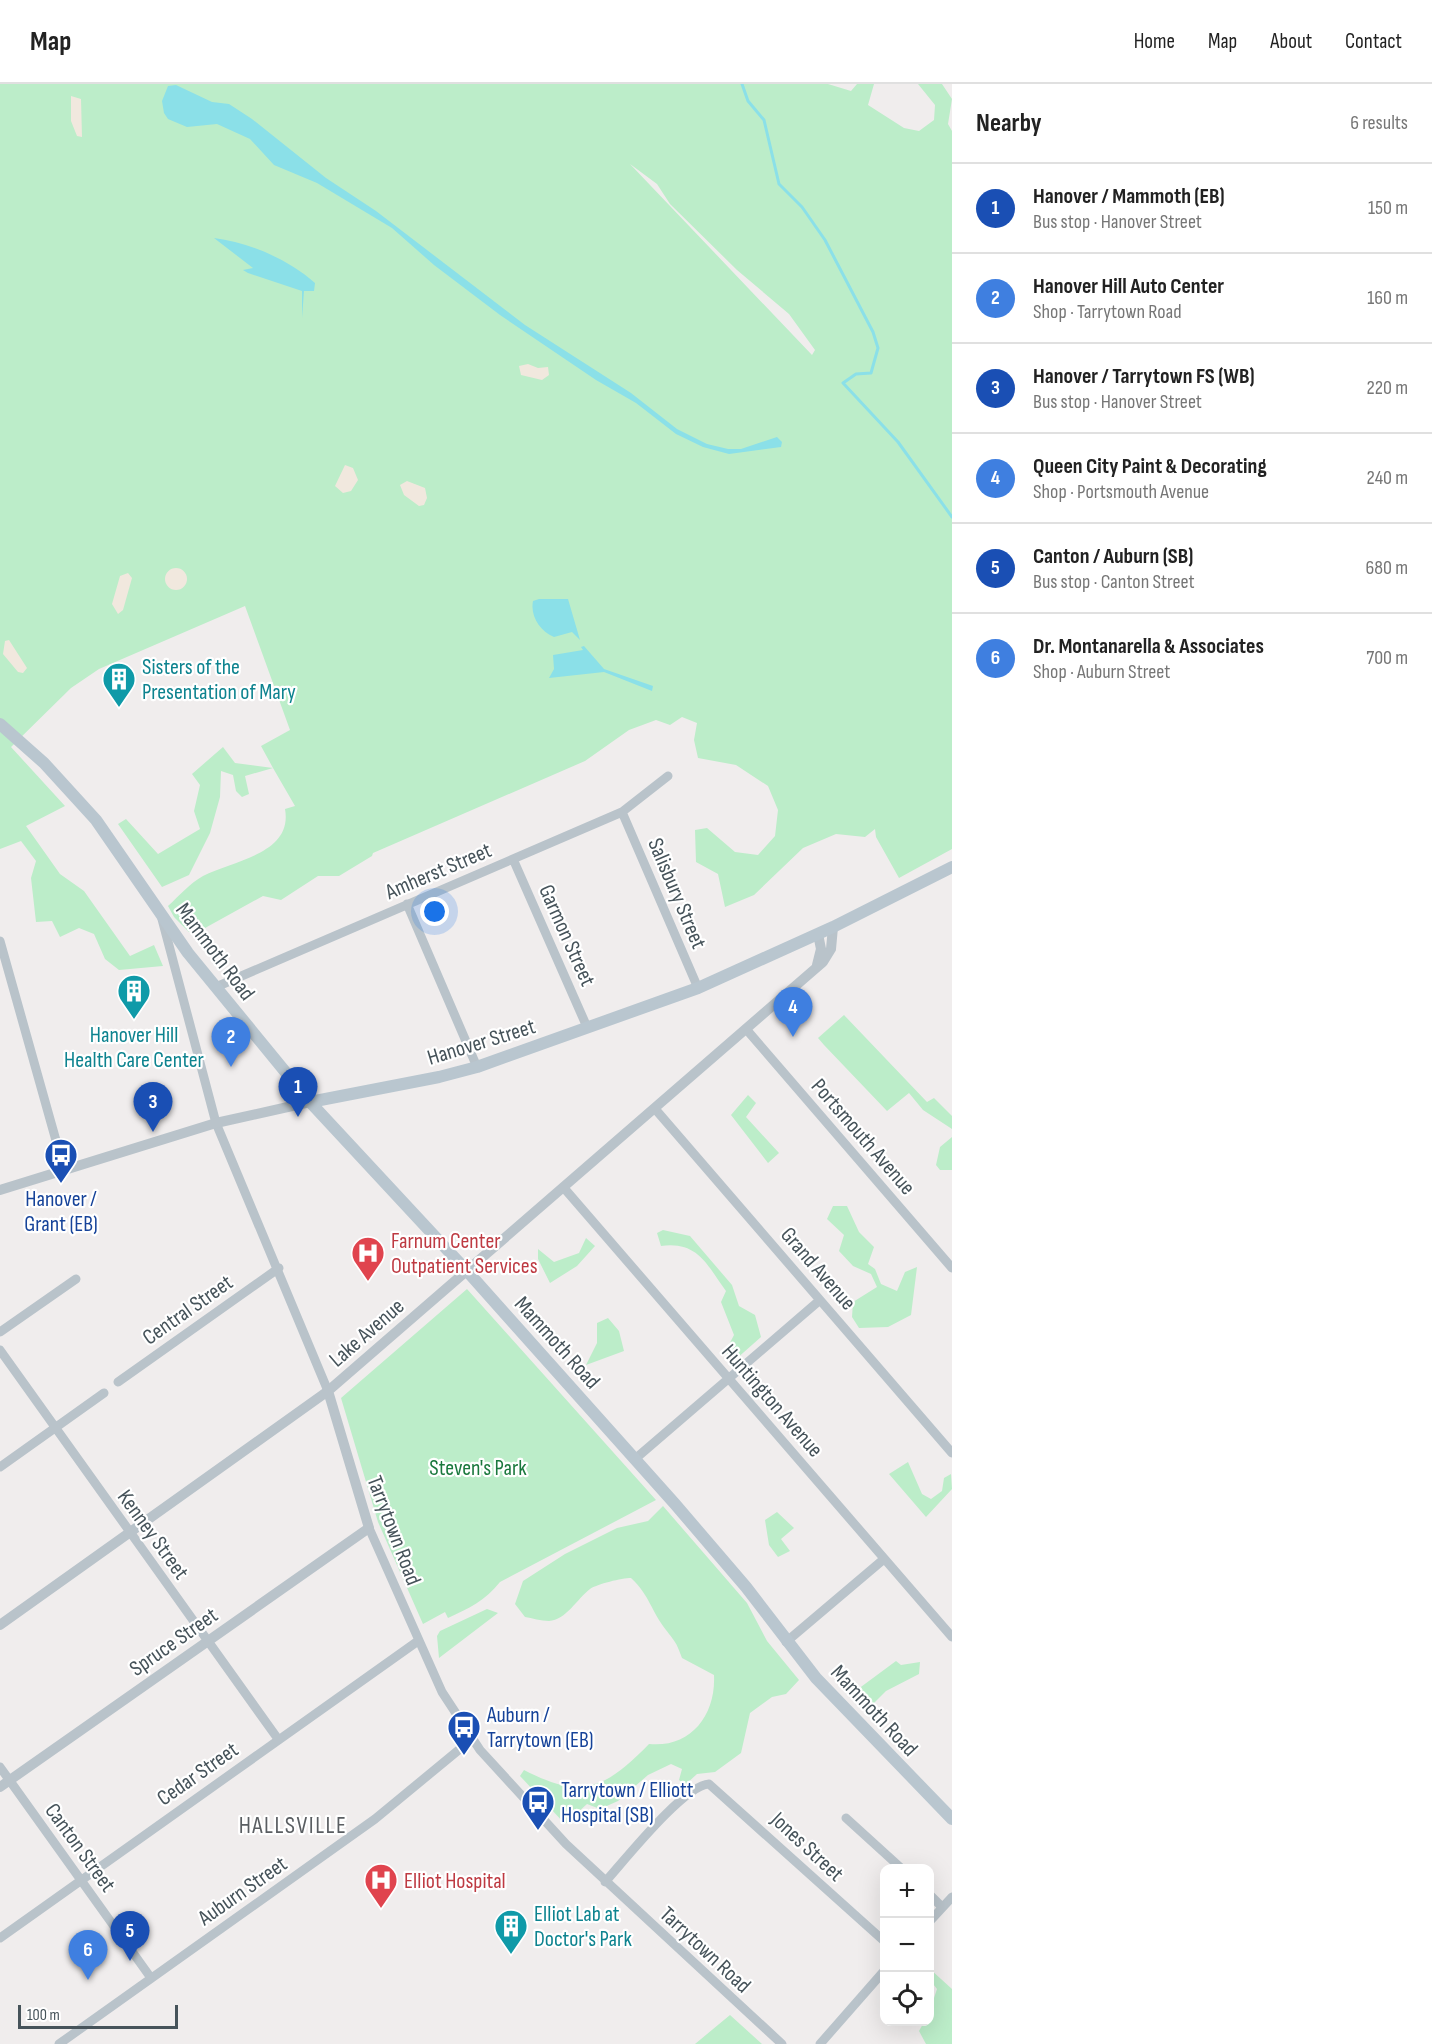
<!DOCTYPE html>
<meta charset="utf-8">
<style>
:root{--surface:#fff;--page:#f6f6f6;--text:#222;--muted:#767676;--line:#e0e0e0;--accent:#1f87d7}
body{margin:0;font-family:"Sofia Sans Condensed",sans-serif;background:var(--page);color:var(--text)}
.controls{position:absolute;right:18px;bottom:18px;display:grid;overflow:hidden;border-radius:12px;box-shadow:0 6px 24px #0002}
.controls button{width:54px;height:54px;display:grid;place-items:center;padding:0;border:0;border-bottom:2px solid var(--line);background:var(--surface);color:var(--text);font:30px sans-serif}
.scale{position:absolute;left:18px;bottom:15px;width:160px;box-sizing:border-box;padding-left:6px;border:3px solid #46535a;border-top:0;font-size:16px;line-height:21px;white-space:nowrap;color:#46535a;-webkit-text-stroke:4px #fff;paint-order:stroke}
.you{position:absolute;left:435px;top:828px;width:21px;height:21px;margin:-15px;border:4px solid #fff;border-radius:50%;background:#1a73e8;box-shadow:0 0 0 9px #1a73e833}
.badge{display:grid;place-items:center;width:39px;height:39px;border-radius:50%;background:var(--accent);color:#fff;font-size:20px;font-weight:700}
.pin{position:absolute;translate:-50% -50px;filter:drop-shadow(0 2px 3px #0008)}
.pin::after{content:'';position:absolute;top:32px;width:21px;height:18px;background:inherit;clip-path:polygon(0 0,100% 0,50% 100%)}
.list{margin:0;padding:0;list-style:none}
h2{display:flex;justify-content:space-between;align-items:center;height:78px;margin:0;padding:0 24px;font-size:26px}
h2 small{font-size:20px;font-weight:400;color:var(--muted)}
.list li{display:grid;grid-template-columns:39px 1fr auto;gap:18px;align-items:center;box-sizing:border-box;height:90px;padding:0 24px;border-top:2px solid var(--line)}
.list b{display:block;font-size:22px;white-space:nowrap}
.list p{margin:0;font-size:20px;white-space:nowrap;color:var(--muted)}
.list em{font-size:20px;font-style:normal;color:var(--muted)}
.icon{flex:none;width:33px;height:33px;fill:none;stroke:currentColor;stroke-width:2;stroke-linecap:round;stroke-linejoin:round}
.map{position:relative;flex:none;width:952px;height:1960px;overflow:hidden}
header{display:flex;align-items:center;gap:36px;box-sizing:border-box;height:84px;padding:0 30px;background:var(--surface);border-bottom:2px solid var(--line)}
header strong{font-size:28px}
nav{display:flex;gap:33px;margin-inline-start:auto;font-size:21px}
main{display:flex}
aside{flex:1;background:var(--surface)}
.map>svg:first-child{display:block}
</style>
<header>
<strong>Map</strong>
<nav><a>Home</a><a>Map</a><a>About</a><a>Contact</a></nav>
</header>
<main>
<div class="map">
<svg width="952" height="1960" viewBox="0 0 952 1960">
<rect width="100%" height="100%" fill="#f0eded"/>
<path fill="#bcedc9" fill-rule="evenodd" d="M0,0h828l23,7 6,-7h17l-6,21 36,23 15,3 15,-11 1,-15 -17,-21h24l10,15 -4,25 4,7v718l-53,29 -23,-41 -1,-8 -10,8 -29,-3 -33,14 -49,47 -29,12 -7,-33 -22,-12 -1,-32 12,-2 28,24 23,3 17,-19 3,-26 -10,-24 -32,-21 -38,-7 -4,-18 3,-17 -15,-6 -12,8 -14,-5 -27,10 -44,31 -212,92 -1,3 -33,20h-21l-37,24 -18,-4 -58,32 -16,4 -15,-15 -6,-11c11,-10 22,-23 35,-30 31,-16 90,-22 82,-67l10,-3 -22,-38 -28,8 4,18 -7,3 -6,-6 -3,-16 -12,-4 -1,26 -10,36 -21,42 -27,12 -44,-63 8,-5 32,35 42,-25 -6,-18 6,-26 -8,-11 31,-27 12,16 38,5 -12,-22 29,-16 -45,-124 -146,63 -28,19 -60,59 54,59 -39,20 34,48 24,17 46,65 24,-11 9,21 -44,4 -14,-11 -11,-25 -15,-6 -19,9 -8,-16 -16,1 -5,-44 5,-17 -15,-20 -21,8zM630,80l27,20 13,20 67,66 52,44 26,36 -3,5z
M844,931l83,87 7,-4 18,18v13l-29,-19 -14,-17 -22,18 -63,-66 -6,-7z
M748,1011l8,8 -10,14 33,36 -11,10 -37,-48z
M952,1053v33h-12l-4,-5 4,-18z
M833,1122h14l12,26 15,15 -6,17 7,5 6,15 16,7 8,-19 12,-5 -6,48 -23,12 -29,1 -7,-11 1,-15 24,-15 -6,-13 -18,-8 -14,-15 5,-16 -17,-16z
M663,1146l27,6 42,49 7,21 16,9 6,22 -26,23 -10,-8 9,-17 -13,-33 5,-11c-19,-26 -28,-50 -65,-45l-4,-13z
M586,1154l9,8 -18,20 -27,17 -12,-24v-10l16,13 25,-9z
M467,1205l189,211 -156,82c-14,18 -32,27 -52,36l-3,-6 -22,12 -45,-102 -37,-124z
M608,1234l11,13 5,20 -38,14 11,-22v-20z
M908,1378l14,32 9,5 11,-8 2,-13 7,-4 1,15 -26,28 -37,-43z
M663,1422l84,97 20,38 32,39 -13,14 -14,3 -22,16 -9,40 -26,19 -18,2 -12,11 -6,-5 3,-11 -11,-5 -23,11 -30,26 -18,8 -13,-5 -22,20 -45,-48 4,-6c58,30 81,19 125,-26 41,4 67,-28 65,-69l-32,-17c-6,-17 -7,-16 -16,-28 -15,-19 -16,-34 -35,-52 -9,0 -34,6 -41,11 -13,10 -24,31 -41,32 -8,0 -17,-3 -24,-4l-10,-13 8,-23 42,-27 52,-26 31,-7z
M777,1428l17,16 -13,11 9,12 -12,6 -9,-12 -4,-25z
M487,1525l11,4 -59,45 -2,-22 3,-5z
M896,1577l5,4 19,-3 -1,12 -33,17 -21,21 -15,-17z
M930,1885l22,20v55h-26l-7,-13 5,-9h6v-12l7,-21 -7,-9z
M730,1931l32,29h-67z"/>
<path fill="#f1e8de" d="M71,12l10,3 1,38 -5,-1 -6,-15z
M528,280l10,4 10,-1 1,8 -7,5 -21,-5 -2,-9z
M345,381l8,3 5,12 -7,11 -8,2 -8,-7z
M407,397l18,7 2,10 -3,7 -5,1 -15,-11 -4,-10z
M165 495a11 11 0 1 1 22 0a11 11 0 1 1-22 0Z
M128,489l4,5 -9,32 -5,4 -6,-10 8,-28z
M9,556l18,28 -4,5 -5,-1 -15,-18 2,-13z"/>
<path fill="#8be0e8" d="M176,1l36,17 17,2 23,15 74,59 50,33 149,114 106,68 46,36 30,15 21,5h13l36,-12 5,5 -1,5 -52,7 -26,-7 -27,-13 -40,-31 -40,-23 -96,-65 -66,-50 -42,-37 -75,-45 -43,-18 -24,-26 -33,-15 -30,3 -19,-8 -4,-6 -2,-12 6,-15z
M214,154c36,5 74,21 101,45l-1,8h-10l-2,27v-27l-54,-18 -5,-3 10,-2z
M539,515h29l12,41 -8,-8 -18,5c-14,-6 -24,-21 -21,-36z
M584,562l20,23 49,17 -1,5 -48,-19 -55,6 5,-9 -1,-14 30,-5 -2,-3z"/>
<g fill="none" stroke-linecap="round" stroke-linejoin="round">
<path stroke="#8be0e8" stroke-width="3" d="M742,0l6,17 16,19 15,64 23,23 23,33 48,92 5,16 -7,25 -15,1 -13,9 55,59 54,75"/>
<path stroke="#b9c3ca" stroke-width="9" d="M622,728l76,176
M513,775l74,168
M407,820l70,163
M162,835l54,204 112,268
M0,857l64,228
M216,903l406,-175 46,-36
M746,945l206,239
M656,1026l296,343
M564,1104l388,449
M0,1248l76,-53
M0,1266l278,389
M118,1298l161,-114
M635,1375l185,-159
M0,1383l104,-74
M369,1444l73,164 38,58 86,94 216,200
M786,1558l98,-83
M0,1683l151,211
M846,1734l55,50
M605,1798c19,-21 79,-97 104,-98l175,157
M930,1811l12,12
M930,1837l22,-24
M0,1854l418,-297
M59,1960l316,-225 97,-80
M820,1960l64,-73"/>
<path stroke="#b9c3ca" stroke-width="10" d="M817,881l4,-16 -3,-15
M0,1106l216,-67 94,-21
M0,1541l328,-234 495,-429 8,-13 2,-22
M0,1703l369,-259 -41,-137"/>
<path stroke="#b9c6cf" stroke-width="12" d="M0,640l44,39 52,57 92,133 122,149 157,169 208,233 71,83 70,91 136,141
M310,1018l129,-25 38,-10 221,-79 135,-61 119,-60"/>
</g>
<defs>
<symbol id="building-pin" viewBox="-11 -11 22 30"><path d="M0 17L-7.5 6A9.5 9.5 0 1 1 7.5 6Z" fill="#0f9aa8" stroke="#fff"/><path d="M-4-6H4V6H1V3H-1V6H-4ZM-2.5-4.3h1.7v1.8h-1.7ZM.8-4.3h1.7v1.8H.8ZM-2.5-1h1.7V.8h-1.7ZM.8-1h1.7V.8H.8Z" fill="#fff"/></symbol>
<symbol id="bus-pin" viewBox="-11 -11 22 30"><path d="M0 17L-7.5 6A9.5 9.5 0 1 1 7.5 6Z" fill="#1a4fb4" stroke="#fff"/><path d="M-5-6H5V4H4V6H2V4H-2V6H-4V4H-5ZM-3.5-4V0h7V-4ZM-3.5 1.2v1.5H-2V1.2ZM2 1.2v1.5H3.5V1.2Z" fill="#fff"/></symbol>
<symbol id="hospital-pin" viewBox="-11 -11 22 30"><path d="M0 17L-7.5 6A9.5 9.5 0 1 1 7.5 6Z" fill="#e0444e" stroke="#fff"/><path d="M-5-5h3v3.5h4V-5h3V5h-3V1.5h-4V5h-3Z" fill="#fff"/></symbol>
</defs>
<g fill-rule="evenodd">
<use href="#building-pin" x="100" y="576" width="38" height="52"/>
<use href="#building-pin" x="115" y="888" width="38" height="52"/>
<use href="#bus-pin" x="42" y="1052" width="38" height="52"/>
<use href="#hospital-pin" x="349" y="1150" width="38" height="52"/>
<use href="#bus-pin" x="445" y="1624" width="38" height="52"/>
<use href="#bus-pin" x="519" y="1699" width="38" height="52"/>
<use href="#hospital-pin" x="362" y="1777" width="38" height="52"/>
<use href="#building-pin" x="492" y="1823" width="38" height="52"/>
</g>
<g text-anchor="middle" stroke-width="4.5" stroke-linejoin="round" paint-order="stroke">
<g font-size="22" fill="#0d838f" stroke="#fff" text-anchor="start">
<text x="142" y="590">Sisters of the<tspan x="142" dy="25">Presentation of Mary</tspan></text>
<text x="134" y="958" text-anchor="middle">Hanover Hill<tspan x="134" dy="25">Health Care Center</tspan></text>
<text x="534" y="1837">Elliot Lab at<tspan x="534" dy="25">Doctor's Park</tspan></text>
</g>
<g font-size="22" fill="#46535a" stroke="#fff">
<text transform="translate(438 786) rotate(-23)" y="8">Amherst Street</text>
<text transform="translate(678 809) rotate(67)" y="8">Salisbury Street</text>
<text transform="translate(568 851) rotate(66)" y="8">Garmon Street</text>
<text transform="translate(216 867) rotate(53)" y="8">Mammoth Road</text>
<text transform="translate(481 957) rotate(-17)" y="8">Hanover Street</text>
<text transform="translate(864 1052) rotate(49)" y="8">Portsmouth Avenue</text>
<text transform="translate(819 1184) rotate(49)" y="8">Grand Avenue</text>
<text transform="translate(187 1225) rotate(-35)" y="8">Central Street</text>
<text transform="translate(366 1248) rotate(-41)" y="8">Lake Avenue</text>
<text transform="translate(558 1258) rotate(48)" y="8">Mammoth Road</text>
<text transform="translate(773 1316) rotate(49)" y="8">Huntington Avenue</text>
<text transform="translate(395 1446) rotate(69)" y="8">Tarrytown Road</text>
<text transform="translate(154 1450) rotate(54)" y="8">Kenney Street</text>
<text transform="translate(173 1557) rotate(-35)" y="8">Spruce Street</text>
<text transform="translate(875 1626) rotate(47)" y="8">Mammoth Road</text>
<text transform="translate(197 1689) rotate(-35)" y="8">Cedar Street</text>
<text transform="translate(808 1762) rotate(43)" y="8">Jones Street</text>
<text transform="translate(81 1763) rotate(54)" y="8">Canton Street</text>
<text transform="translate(242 1806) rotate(-35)" y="8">Auburn Street</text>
<text transform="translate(706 1865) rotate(43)" y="8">Tarrytown Road</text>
</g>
<g font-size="22" fill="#164399" stroke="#fff" text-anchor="start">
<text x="61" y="1122" text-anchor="middle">Hanover /<tspan x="61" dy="25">Grant (EB)</tspan></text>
<text x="487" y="1638">Auburn /<tspan x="487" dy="25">Tarrytown (EB)</tspan></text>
<text x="561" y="1713">Tarrytown / Elliott<tspan x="561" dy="25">Hospital (SB)</tspan></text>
</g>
<g font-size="22" fill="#be3a42" stroke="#fff" text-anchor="start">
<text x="391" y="1164">Farnum Center<tspan x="391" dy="25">Outpatient Services</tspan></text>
<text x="404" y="1804">Elliot Hospital</text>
</g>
<g font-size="22" fill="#1a783d" stroke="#fff">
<text x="478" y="1391">Steven's Park</text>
</g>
<g font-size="24" letter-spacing="1.5" fill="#5a5e62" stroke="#fff">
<text x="293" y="1749">HALLSVILLE</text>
</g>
</g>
</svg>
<div class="controls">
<button>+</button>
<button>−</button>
<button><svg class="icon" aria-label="locate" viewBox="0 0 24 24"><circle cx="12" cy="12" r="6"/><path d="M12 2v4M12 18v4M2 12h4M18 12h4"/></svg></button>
</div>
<div class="scale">100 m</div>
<div class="you"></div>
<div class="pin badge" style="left:298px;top:1033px;background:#1a4fb4">1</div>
<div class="pin badge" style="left:231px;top:983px;background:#3f7fe0">2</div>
<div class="pin badge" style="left:153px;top:1048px;background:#1a4fb4">3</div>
<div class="pin badge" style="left:793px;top:953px;background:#3f7fe0">4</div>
<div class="pin badge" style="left:130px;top:1877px;background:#1a4fb4">5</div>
<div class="pin badge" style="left:88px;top:1896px;background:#3f7fe0">6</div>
</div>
<aside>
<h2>Nearby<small>6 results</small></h2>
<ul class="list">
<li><span class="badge" style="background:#1a4fb4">1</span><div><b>Hanover / Mammoth (EB)</b><p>Bus stop · Hanover Street</p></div><em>150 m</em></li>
<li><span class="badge" style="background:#3f7fe0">2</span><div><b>Hanover Hill Auto Center</b><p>Shop · Tarrytown Road</p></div><em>160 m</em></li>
<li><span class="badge" style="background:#1a4fb4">3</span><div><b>Hanover / Tarrytown FS (WB)</b><p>Bus stop · Hanover Street</p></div><em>220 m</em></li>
<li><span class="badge" style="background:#3f7fe0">4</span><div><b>Queen City Paint &amp; Decorating</b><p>Shop · Portsmouth Avenue</p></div><em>240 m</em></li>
<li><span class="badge" style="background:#1a4fb4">5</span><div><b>Canton / Auburn (SB)</b><p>Bus stop · Canton Street</p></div><em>680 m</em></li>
<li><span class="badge" style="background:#3f7fe0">6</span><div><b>Dr. Montanarella &amp; Associates</b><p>Shop · Auburn Street</p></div><em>700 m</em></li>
</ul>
</aside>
</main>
